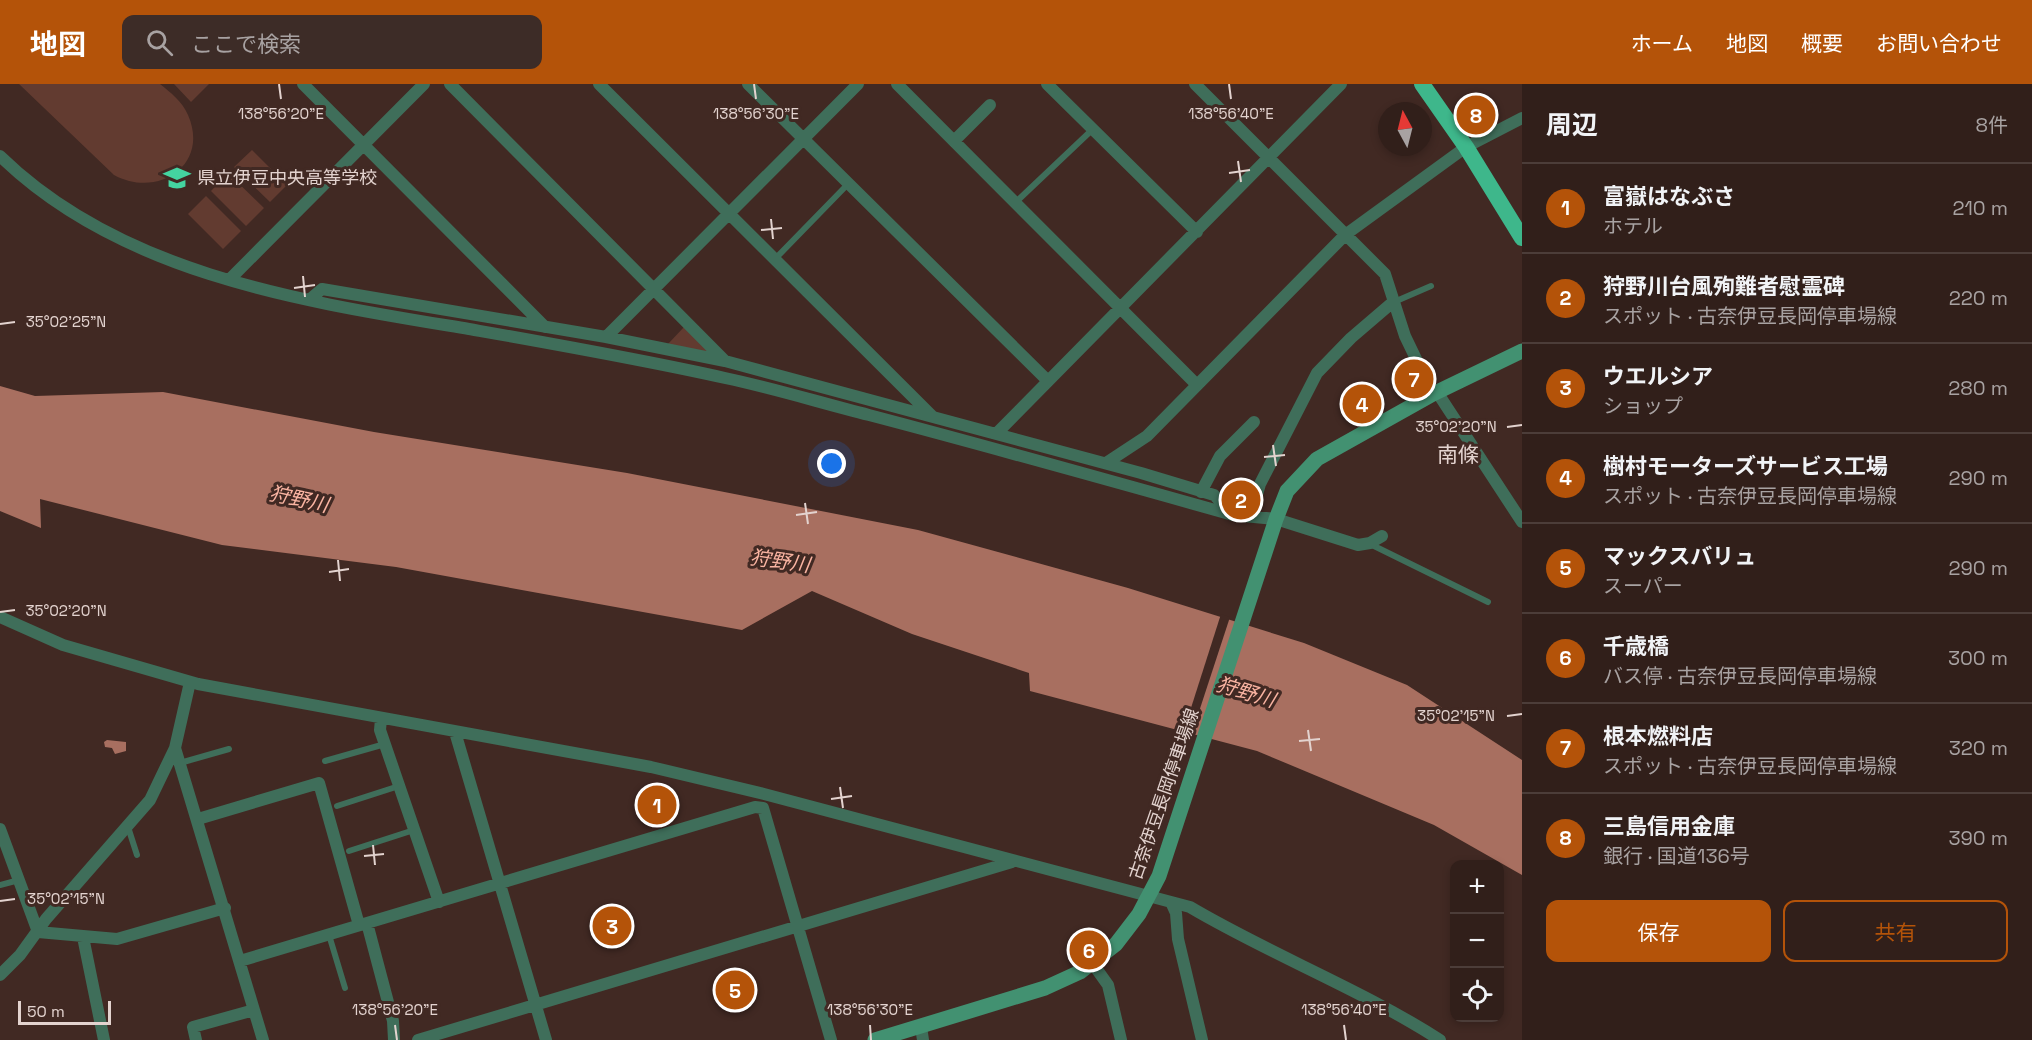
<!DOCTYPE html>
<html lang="ja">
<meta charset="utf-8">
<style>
:root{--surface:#311f1a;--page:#3d2c27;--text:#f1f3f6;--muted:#a8a2a2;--line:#4c3d39;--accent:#b45309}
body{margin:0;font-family:"Space Grotesk","Noto Sans JP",sans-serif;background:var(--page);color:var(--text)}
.controls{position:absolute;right:18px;bottom:18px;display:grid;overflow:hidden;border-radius:12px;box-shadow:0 3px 9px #0003}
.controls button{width:54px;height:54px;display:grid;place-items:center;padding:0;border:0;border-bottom:2px solid var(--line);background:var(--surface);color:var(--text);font:30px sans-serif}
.compass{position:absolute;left:1378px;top:18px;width:54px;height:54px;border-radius:50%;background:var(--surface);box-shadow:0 3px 9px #0003;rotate:353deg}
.scale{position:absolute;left:18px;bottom:15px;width:93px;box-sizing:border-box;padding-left:6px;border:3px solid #e3d3cf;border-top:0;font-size:16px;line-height:21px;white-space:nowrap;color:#e3d3cf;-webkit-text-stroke:4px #412923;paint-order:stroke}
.you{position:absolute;left:832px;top:380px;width:21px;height:21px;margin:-15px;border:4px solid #fff;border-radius:50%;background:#1a73e8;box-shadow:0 0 0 9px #1a73e833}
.badge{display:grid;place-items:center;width:39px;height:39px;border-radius:50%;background:var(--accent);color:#fff;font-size:20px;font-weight:700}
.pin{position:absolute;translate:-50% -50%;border:3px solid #fff;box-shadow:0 2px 6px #0006}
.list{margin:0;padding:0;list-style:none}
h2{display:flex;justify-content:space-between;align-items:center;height:78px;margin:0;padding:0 24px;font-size:26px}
h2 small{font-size:20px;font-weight:400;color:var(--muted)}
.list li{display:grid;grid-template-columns:39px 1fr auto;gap:18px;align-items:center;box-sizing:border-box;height:90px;padding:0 24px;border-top:2px solid var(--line)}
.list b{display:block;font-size:22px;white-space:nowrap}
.list p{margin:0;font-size:20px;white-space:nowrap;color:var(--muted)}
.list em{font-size:20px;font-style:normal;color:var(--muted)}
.actions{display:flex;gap:12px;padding:18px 24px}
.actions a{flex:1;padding:14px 0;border:2px solid var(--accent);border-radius:12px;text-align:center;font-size:21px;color:var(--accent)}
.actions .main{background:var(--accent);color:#fff}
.icon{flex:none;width:33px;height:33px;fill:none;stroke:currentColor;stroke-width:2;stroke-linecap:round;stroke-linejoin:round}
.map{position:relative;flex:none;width:1522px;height:956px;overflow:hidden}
header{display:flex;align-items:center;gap:36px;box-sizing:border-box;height:84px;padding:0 30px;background:var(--accent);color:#fff}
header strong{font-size:28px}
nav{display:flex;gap:33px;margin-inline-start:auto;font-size:21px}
.search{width:420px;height:54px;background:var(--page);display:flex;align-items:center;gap:15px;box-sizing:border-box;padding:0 21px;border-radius:12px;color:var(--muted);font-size:22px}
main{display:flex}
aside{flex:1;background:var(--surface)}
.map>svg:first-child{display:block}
</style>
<header>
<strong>地図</strong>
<div class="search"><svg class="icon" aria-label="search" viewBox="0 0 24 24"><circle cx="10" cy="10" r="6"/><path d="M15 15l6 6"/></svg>ここで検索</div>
<nav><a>ホーム</a><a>地図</a><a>概要</a><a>お問い合わせ</a></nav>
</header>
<main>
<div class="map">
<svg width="1522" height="956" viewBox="0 0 1522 956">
<rect width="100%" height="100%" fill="#412923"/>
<path fill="#623b30" d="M19,0h141c11,9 22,17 28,31 22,50 -30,84 -74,60z
M174,0h35l-18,18z
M252,66l35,35 -17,17 -36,-35z
M228,89l36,35 -18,18 -35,-35z
M206,112l35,35 -18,18 -35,-35z
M684,243l26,24 -2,4 -40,-11z"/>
<path fill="#a86f60" d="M0,302l35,10 128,-4 211,40 253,41 291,57 210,58 176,55 103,42 115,75v115l-88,-50 -177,-74 -227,-60 -1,-18 -117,-39 -100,-43 -70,39 -346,-63 -174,-22 -182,-46 1,29 -41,-17z
M107,656l19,2v9l-11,3 -3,-6 -7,-1 -1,-5z"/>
<path fill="#412923" d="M1221,530l9,3 -39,119 -8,-3z"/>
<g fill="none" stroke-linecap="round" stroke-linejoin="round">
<path stroke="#3f6e5a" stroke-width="6" d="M1016,118l77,-73
M775,175l73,-75
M1394,218l37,-16
M1370,460l118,58
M325,677l60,-17
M180,679l49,-14
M337,722l62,-20
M128,743l9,28
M349,767l65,-21
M0,801l19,-5
M329,851l16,53"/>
<path stroke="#3f6e5a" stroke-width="12" d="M303,0l242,243
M450,0l275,277
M599,0l333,332
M748,0l300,297
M897,0l299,300
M1047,0l150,148
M1195,0l190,190 20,62 28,58
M954,57l36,-36
M0,72c123,120 307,146 469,173 85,15 171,30 256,49 48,10 96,25 144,37 122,32 243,66 364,100l43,4 82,26 12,-2 12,-7
M229,196l195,-196
M309,216l13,-11 284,48 119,24 416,112 73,22 18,18
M606,253l252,-253
M1437,308l85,130
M997,349l344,-349
M1106,379l41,-27 198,-201 121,-88 56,-29
M1201,408l19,-36 34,-34
M1251,432l9,-32 57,-111 34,-35 42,-36
M0,533l63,28 135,39 453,83 113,27 426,113c81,48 171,82 250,133
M381,635l-1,11 59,172
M455,648l91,308
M175,664l88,292
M198,735l121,-36 40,142
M0,745l38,103 79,7 108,-31
M1171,818l5,11 2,26 24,101
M367,839l26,98 1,19
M83,853l21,103
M240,877l515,-154 8,1 68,232
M1093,880l15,21 13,55
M0,891l20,-20 26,-36 104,-119 25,-52 15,-66
M921,943l2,13
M196,956l-3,-13 61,-17
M418,956l594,-178"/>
<path stroke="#429171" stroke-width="15" d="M875,956l170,-52 35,-16 36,-28 23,-30 20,-38 117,-357 11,-28 30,-32 116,-65 89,-43"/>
<path stroke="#3eb78b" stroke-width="16" d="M1422,0l44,63 56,91"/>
</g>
<path fill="none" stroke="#e3d3cf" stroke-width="2" d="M279,0l2,15M754,0l2,15M1229,0l2,15M1238,77l3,21M1229,89l21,-3M771,135l2,20M761,146l21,-2M303,192l2,21M294,204l21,-3M0,240l15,-2M1507,343l15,-2M1273,361l3,21M1264,373l21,-2M805,419l3,21M796,431l21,-3M338,476l2,21M329,488l20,-3M0,528l15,-2M1507,632l15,-2M1308,646l3,21M1299,657l21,-2M840,703l3,21M831,715l21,-3M373,761l2,20M364,772l20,-2M0,817l15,-2M395,941l2,15M870,941l1,15M1344,941l2,15"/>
<defs>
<symbol id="school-bare" viewBox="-9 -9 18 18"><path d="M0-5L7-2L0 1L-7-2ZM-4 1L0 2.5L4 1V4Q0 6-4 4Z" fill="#44d4a0" stroke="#412923" stroke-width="2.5" paint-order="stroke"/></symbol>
</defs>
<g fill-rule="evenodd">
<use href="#school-bare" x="158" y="75" width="38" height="38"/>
</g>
<g text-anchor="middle" stroke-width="6" stroke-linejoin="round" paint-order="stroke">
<g font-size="18" fill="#e3d3cf" stroke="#412923" text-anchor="start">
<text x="197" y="100">県立伊豆中央高等学校</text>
</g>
<g font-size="18" fill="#e3d3cf" stroke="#412923">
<text transform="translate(1164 710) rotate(-71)" y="6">古奈伊豆長岡停車場線</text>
</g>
<g font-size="20" font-style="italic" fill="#fab4a2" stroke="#412923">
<text transform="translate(299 415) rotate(12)" y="7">狩野川</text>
<text transform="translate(780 477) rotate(8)" y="7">狩野川</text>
<text transform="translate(1246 608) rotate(17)" y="7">狩野川</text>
</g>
<g font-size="21" fill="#e3d3cf" stroke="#412923">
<text x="1458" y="378">南條</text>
</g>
</g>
<g font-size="15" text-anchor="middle" fill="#e3d3cf" stroke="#412923" stroke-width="6" stroke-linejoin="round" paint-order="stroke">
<text x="281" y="35">138°56'20"E</text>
<text x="756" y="35">138°56'30"E</text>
<text x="1231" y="35">138°56'40"E</text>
<text x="66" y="243">35°02'25"N</text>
<text x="1456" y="348">35°02'20"N</text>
<text x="66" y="532">35°02'20"N</text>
<text x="1456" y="637">35°02'15"N</text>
<text x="66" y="820">35°02'15"N</text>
<text x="395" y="931">138°56'20"E</text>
<text x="870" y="931">138°56'30"E</text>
<text x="1344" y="931">138°56'40"E</text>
</g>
</svg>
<div class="controls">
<button>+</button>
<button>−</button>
<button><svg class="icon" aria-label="locate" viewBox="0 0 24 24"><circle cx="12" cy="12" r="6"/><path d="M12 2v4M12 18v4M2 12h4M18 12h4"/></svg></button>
</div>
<svg class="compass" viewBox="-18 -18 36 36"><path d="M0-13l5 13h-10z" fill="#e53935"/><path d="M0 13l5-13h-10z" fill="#a8a2a2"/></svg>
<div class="scale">50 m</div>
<div class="you"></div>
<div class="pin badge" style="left:657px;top:721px">1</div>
<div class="pin badge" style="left:1241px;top:416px">2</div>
<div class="pin badge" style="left:612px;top:842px">3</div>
<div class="pin badge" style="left:1362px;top:320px">4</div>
<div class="pin badge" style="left:735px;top:906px">5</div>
<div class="pin badge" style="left:1089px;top:866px">6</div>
<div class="pin badge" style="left:1414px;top:295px">7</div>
<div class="pin badge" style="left:1476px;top:31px">8</div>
</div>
<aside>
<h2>周辺<small>8件</small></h2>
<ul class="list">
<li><span class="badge">1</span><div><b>富嶽はなぶさ</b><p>ホテル</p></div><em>210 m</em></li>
<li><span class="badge">2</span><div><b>狩野川台風殉難者慰霊碑</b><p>スポット · 古奈伊豆長岡停車場線</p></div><em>220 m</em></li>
<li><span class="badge">3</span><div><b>ウエルシア</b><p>ショップ</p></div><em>280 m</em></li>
<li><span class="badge">4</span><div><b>樹村モーターズサービス工場</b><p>スポット · 古奈伊豆長岡停車場線</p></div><em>290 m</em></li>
<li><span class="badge">5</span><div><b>マックスバリュ</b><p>スーパー</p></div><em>290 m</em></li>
<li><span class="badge">6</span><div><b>千歳橋</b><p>バス停 · 古奈伊豆長岡停車場線</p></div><em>300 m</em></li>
<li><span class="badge">7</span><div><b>根本燃料店</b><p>スポット · 古奈伊豆長岡停車場線</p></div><em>320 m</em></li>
<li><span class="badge">8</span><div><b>三島信用金庫</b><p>銀行 · 国道136号</p></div><em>390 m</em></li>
</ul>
<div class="actions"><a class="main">保存</a><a>共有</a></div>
</aside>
</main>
